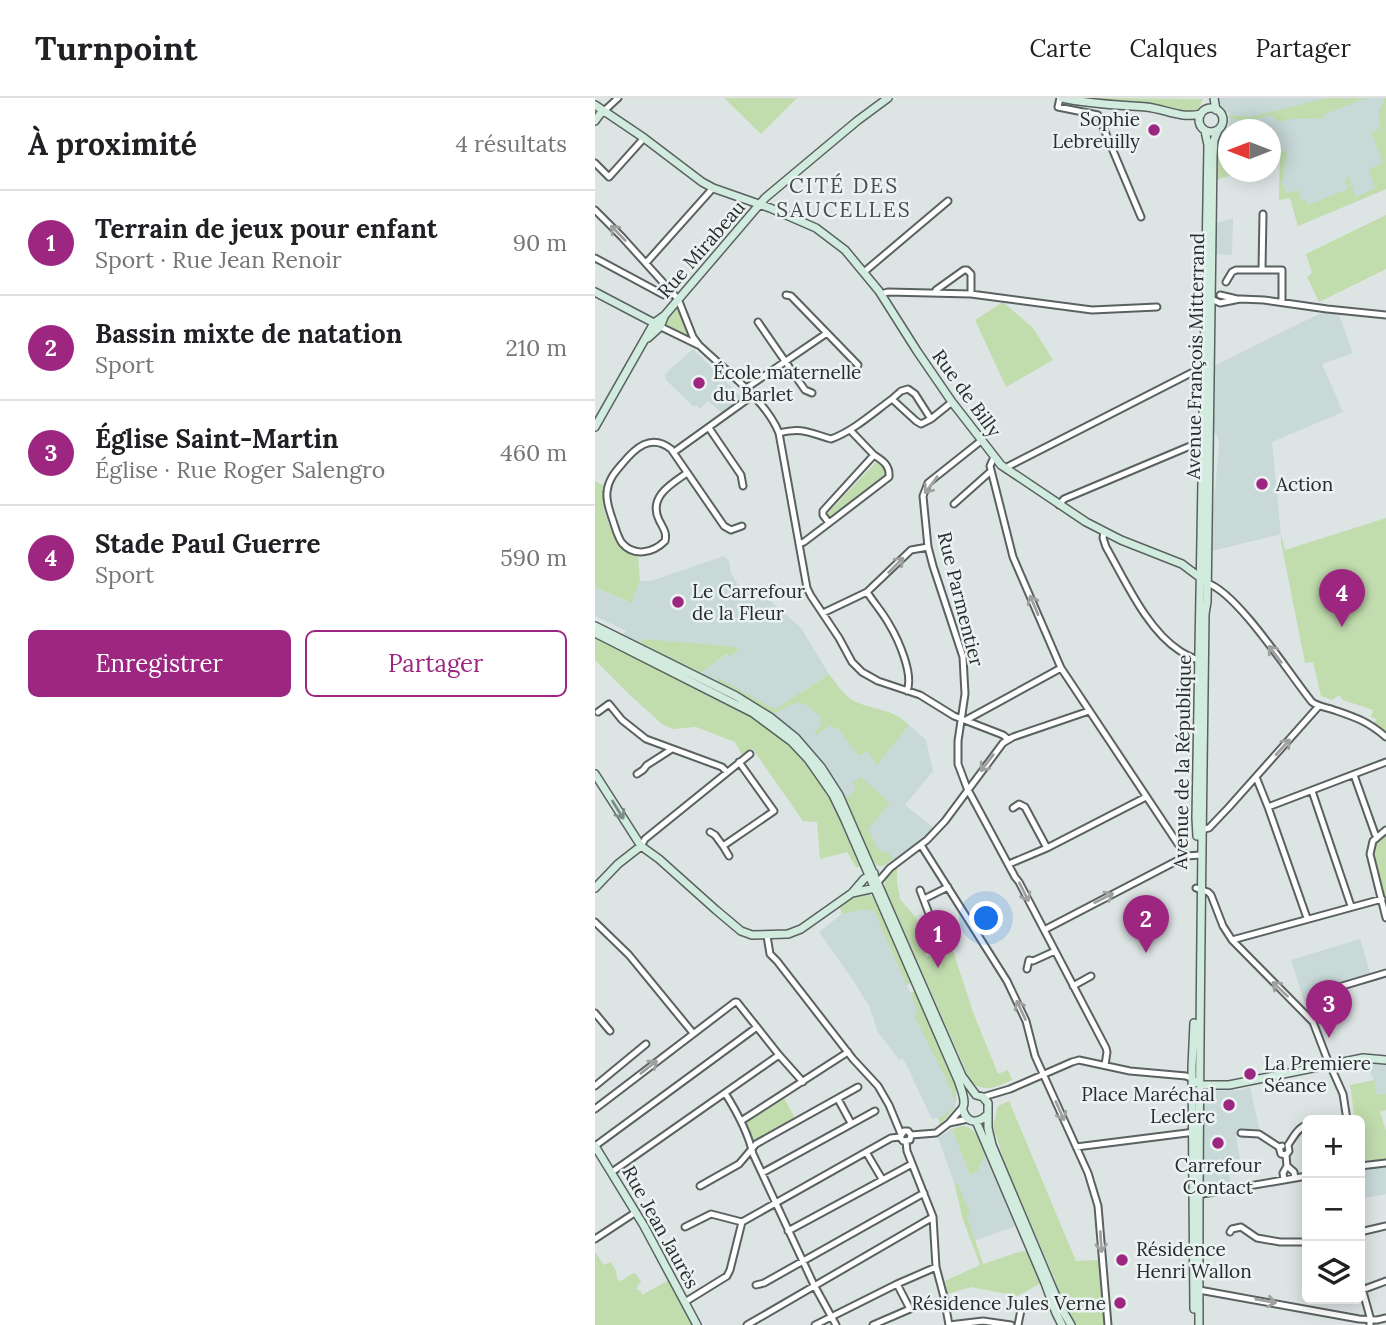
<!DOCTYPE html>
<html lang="fr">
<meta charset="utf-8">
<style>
:root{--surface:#fff;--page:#f2f2f2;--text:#202124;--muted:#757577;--line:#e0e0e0;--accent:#9c2680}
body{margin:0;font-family:Lora,serif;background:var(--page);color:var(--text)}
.controls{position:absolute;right:21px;bottom:21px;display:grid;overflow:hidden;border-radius:10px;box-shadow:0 4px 18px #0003}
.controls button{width:63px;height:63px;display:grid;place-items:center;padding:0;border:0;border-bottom:2px solid var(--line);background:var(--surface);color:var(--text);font:35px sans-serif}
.compass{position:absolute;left:623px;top:21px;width:63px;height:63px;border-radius:50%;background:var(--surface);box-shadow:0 4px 18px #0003;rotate:270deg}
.you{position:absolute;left:392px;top:821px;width:24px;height:24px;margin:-18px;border:5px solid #fff;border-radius:50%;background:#1a73e8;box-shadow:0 0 0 10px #1a73e833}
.badge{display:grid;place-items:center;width:46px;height:46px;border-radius:50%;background:var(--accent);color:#fff;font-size:23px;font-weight:700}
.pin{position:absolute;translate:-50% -58px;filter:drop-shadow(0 2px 4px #0008)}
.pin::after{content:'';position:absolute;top:37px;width:24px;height:21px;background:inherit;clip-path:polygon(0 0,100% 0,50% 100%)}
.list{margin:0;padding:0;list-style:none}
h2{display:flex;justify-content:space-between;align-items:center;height:91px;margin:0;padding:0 28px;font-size:30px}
h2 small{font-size:23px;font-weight:400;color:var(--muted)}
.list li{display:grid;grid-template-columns:46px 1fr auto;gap:21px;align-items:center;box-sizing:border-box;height:105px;padding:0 28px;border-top:2px solid var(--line)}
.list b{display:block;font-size:26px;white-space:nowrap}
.list p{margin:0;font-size:23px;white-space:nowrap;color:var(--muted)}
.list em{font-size:23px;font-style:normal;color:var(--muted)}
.actions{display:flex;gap:14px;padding:21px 28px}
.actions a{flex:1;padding:16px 0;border:2px solid var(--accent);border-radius:10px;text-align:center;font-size:24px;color:var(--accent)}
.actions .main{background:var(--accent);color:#fff}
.icon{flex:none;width:38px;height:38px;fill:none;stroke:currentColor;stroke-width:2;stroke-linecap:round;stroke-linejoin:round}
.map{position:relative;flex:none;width:791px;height:1227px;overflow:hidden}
header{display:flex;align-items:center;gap:42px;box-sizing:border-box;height:98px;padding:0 35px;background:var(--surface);border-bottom:2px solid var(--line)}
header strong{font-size:33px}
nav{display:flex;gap:38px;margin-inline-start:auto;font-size:24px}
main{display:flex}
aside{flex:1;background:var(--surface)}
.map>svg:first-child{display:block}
</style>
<header>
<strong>Turnpoint</strong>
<nav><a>Carte</a><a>Calques</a><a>Partager</a></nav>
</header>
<main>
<aside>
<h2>À proximité<small>4 résultats</small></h2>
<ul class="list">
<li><span class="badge">1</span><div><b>Terrain de jeux pour enfant</b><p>Sport · Rue Jean Renoir</p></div><em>90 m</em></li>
<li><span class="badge">2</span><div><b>Bassin mixte de natation</b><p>Sport</p></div><em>210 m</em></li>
<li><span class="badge">3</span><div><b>Église Saint-Martin</b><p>Église · Rue Roger Salengro</p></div><em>460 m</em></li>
<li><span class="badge">4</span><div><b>Stade Paul Guerre</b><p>Sport</p></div><em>590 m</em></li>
</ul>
<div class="actions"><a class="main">Enregistrer</a><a>Partager</a></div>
</aside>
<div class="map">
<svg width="791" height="1227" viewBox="0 0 791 1227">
<rect width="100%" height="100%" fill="#dde5e4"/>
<path fill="#c8d9d8" d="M623,0h165l3,8v83l-88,37 -8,-28 -11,2 1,-42 -9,2v-30h-42v-16l-11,-12z
M638,120l-1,37 -17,-1 2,-31z
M728,214h15l15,41 -31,11 21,48 -71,30 9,92 -69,17 1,-39 6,-66 -1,-9 -4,-5v-66z
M98,251l49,49 -19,16 -15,-13 -8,8 -3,-4 -3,2 -29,-28v-5z
M129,458l5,5 2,12 10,17 20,10 5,-3 35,31 28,46 -28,18 31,29 27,34 8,-4 10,13 32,-39 17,15 7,31 -28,34 29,23 -11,12 -40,26h-5l-4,-4 -32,-70 -18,-25 -16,-18 -109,-75 29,-20 9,-2 -95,-13 -3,6 -18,-9 5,-5 -31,-15v-29l35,16 10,-22h11z
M269,811l10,1 45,103 -4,2 35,72 6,18 -14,13 -10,1 -29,-61 -4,2 -21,-28 -9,-26 -15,-24 -35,-50 23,-18z
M765,841l11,36 -36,11 9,26 -12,4 -1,-3 -5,-2 -9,3 -11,-7 -15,-47z
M771,964l20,2v30l-9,1 -3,-15z
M655,989l10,45 -3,4 -15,3 -1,-4 -5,1 4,23 -13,2 4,23 -29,5v-93l6,-5 32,-1z
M357,1031l18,46 7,-3 9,-18 30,72 -45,16 -9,-26 -7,-31 -17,-47z
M791,1069v27l-21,4 -4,-29z"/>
<path fill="#c1dcad" d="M129,0h73l-36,36z
M493,0l115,1c-2,5 -4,11 -10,13 -10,4 -22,-3 -32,-6 -23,-6 -49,-4 -73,-8z
M734,0h14v2l5,-2h19l-43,16 1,3c-16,4 -30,-1 -46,5l-4,-4 -6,-3 -15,5 -1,3 -24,-5v-3l20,2z
M788,0h3v91l-88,37 -8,-28 -11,2 1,-42 -9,2v-5l15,-5c4,11 -6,17 -2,29l-3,2 5,12 12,-3 4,11 4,-1 2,5 40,-16 -3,-10 3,-3 8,21 19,-9 -6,-19 14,-6 -12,-31 7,-2v-2l2,-2 -1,-15 5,-9z
M633,32l1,42h11l-23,8 1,-40z
M791,117v54l-67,33 -12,-25 5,-4 -6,-19z
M408,204l30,26 20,32 -47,27 -31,-67z
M80,209l4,1 8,25 -1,3 -19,-10 -2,-3z
M282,363l9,8 -2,7 -54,41 -3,-3z
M0,383l10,5c-2,8 1,19 -1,25 7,20 12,39 34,44l2,26 -9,22 -36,-16z
M791,420v214l-12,-9 3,-4 -6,-2 2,-7 -30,-10 -4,-5 -7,5 -11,-4 -8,-34 -8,1 -24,-121v-8l4,16z
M0,540l148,70 40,28 25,27 23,33 29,67v4h-4l-9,-15 -27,7 -3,-37 -14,-1 -51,-73 -10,7 -7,-13 -39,-15 -24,2 -10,-5 -31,-28 -36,-36z
M47,541l95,8v5l-7,4 -3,-2 -28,20 -60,-29z
M234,576c7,9 14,20 23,26 21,11 39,7 57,25l-32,40 -10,-14 -8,5 -22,-29 -3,2 -4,-4 -14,10 -2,-2 8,-8 -3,-6 2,-2c-25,-22 -22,-15 -49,-2l-54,-31 -1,-7 53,30 6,2z
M266,679l29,26 -22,26 10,21 12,4 3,5 -10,7h-5l-4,-4 -29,-63 11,-9 -3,-7z
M791,736v68l-13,-50 2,-8z
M302,768v17l3,16 17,20 10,38 24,-12 22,67 25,62 10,-4 4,10c-15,7 -29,14 -42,0l-85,-192v-11z
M267,796l8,1 8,7 34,78 -5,6 -33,-75 -10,-2 -22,5 -3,-8 14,-10z
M315,894h7l39,97v17l-16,19 -2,-7 4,-1 14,-12 -6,-18 -36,-72 4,-3z
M779,982l3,15 9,-1v16l-6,2 6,18v30l-25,2 -1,-42h-5l-5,-35z
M189,1000l12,22 -41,22 -10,-18 2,-4z
M414,1003l67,160 23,-1 6,65h-30l-11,-19 -10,-29 -48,-110 -13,-41 5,-20z
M367,1028c16,1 17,17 24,28l-9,18 -7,3 -18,-46z
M363,1086l12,29 -3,3 16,48 39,-13 7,2 12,30 -24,13 -46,-9 -24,7 -2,-13 35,-16 -18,-49 -7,-31z
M0,1154l9,13 7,-3 5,9 1,8 3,2c6,-2 9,-7 15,-8l6,8 -5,8 5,2 1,4 27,-15 23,45h-97z"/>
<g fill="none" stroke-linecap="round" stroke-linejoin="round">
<defs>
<path id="street" d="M465,0l-2,9 40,8 43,102
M9,13l14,-13
M0,65l14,14 35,-39
M0,112l27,27 56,62 15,38 6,8c26,25 67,55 80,88l28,155 4,8 28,42 13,24 10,10 16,9 42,14 34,21 49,19 5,4
M0,160l69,37h6l3,-2
M51,165l67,-75
M667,171l1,-55
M269,174l84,-71
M631,184l6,-10 4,-2h46v32
M340,195l1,-3 28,-20h3l4,4v20
M286,196l7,-2 83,2 121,16 65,-3
M191,197l5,1 67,69
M625,197l17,4
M616,201l9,4 20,-4 24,1 63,9 59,6
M163,224l47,68 7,3
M64,228l39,19
M150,291l82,-56
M336,321l-16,-25 -7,-5 -7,2 -9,8 24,22 5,3 10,-5 21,-17
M114,330l32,47 2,11
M255,332l24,25 -51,56v4l6,8 60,-46c1,-12 -6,-16 -15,-22
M184,335c25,-6 30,0 52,6 22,-8 42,-26 61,-40
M387,342l-54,43 -5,13 5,51 5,19 30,91 2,37 -7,47v23l9,24 48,89 4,5 87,166 1,4 -2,13
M79,354l78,-56
M399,359l-4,9 23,91 48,111 125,188
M411,371l3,-3 186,-95 12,-1
M359,406l37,-33
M464,407l5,-6 131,-55 11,-2
M509,434l-1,6 3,9c19,33 41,83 74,104 6,4 13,7 20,10
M70,443c-12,12 -31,16 -43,2 -5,-7 -7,-17 -10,-25 -3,-9 -6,-17 -5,-26 1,-12 8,-20 15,-28 13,-16 29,-31 49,-15l53,77 7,4 11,-4
M70,443c2,-9 -2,-13 -6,-21 -11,-23 12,-36 28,-47
M204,446l5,-2 25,-19
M612,485c31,10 83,92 105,119 7,5 14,5 22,8 23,8 33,11 52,27
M272,494c7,11 16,21 22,32 9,15 25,50 18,67
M228,515l44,-21 44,-42 17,-3
M3,614l11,-8 13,16 24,19 76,28 5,5
M371,622l95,-52
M42,676l6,-4 4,-5 25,-16
M759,677l21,59 2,2
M661,679l12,30 39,111
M717,693l39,115
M673,709l118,-45
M418,710l6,-4 6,3 22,41
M606,732l8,-2 20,-21 89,-100
M791,732l-13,11 -3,13 16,64
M115,734l5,3 8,11 51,-35 -35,-49
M326,747l86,136 19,40 9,35 53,117 10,33 10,119
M46,748l4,-7 105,-85
M128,748l6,10
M414,766l38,-16 99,-51
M283,784l12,-14 37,-28 18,-19 58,-78 10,-6 76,-26
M601,790l12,4 3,3 12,31 9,14 81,82 13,34 17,38 4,26
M325,792l14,37
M329,801l24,-12
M0,824l34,33 64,78
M449,832l142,-74 15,-1
M172,838l3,18 7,7 76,98 25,27 11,19 12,29
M637,842l150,-41
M432,871l2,-9 4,1 22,-10
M478,888l18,-10
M744,889l47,-14
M0,915l15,18
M0,988l51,-42
M130,995c12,19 23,39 28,61l61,131 22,40
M388,999l27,-8 62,-27 7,-2 51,11 56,5 7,3
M243,1001l13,24
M0,1011l140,-107h2l42,53 24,27
M146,1023l107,-69
M354,1025l19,-4
M646,1035l18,1 20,13
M316,1037l-1,5 -7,1 -3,-4 4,-6h4l3,4 25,-2 13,-10 13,-15
M311,1044l1,9 26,66 3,50 8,30 5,28
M0,1048l162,-119
M687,1048l-3,1 2,7 5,1 1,11
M481,1049l119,-15
M271,1054l16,27
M691,1057l3,-4 -1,-6c5,-7 10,-18 19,-20
M765,1068l26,-3
M17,1074l167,-117
M167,1075l113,-62
M689,1082l-1,-7 4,-7 7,6 1,6
M105,1088l39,-22 17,-20 102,-57
M602,1097l110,-19
M147,1124l149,-84 9,-1
M90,1129l26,-13 31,8
M193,1133l124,-67
M635,1134l2,-3 9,-2 16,11 23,4h27
M765,1134l26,-6
M0,1141l41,-27
M765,1183l10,36v8
M161,1187l8,-2 160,-90
M604,1192l160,29 18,1 9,-2
M767,1192l24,-9
M90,1204l42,-26 3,-6 12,-48
M152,1227l186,-108
M220,1227l82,-41 39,-17
M278,1227l37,-16 -13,-25
M354,1227l34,-4 28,4
M423,1227l4,-20"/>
<path id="secondary" d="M467,0c27,6 56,7 84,9 20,2 34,12 55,7
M619,0l2,12
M0,7l49,33 58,44 11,6 57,20 46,20 29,22 34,41 38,60 35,51 49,63 85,57 35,18 61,24 20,15
M604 22a12 12 0 1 1 24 0a12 12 0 1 1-24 0Z
M0,23l5,-7 4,-3
M0,194l59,31
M53,240l12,-11 4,-10
M0,329l59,-104 11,-8 100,-117 92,-77 31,-23
M0,528l141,70 34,21 26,21 25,29 18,28 123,281 14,19 7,2 5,6v25l4,17 68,161 11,19
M0,535l158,80 39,29 16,17 25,36 12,25 113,260c2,6 6,15 6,22 0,7 -3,4 0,11 5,12 16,9 23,2
M0,676l46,72 18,13 57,51 25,21 11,4 36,-1 13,-5 51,-36 12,-14 10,-6
M602,738l-1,-18 12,-673 -3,-14
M0,790l23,-24 23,-18
M257,795l23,-5
M601,984l6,3h27l134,-27 23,2
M381,1023l69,162 11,30 6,12
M0,1048l49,80 53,99
M599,1211l-2,-242 2,-44
M604,1227c-1,-237 3,-474 6,-711l2,-12 6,-446 1,-16 4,-10"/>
</defs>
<use href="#street" stroke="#5a6161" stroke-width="9"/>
<use href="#secondary" stroke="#5a6161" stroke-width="10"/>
<use href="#street" stroke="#fff" stroke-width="5"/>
<use href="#secondary" stroke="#d1ecdf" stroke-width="7"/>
</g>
<defs><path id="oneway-shaft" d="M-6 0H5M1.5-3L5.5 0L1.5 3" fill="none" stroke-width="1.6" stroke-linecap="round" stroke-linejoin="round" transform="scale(1.75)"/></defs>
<g stroke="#9fa0a0">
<use href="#oneway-shaft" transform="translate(23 135) rotate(-134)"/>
<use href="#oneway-shaft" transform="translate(336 387) rotate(127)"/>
<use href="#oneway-shaft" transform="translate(301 467) rotate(-45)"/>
<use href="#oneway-shaft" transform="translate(439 507) rotate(-113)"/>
<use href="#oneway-shaft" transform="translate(680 556) rotate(-127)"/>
<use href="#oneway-shaft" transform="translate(688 649) rotate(-48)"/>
<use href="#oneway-shaft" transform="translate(392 665) rotate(127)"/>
<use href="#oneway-shaft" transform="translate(429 794) rotate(63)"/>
<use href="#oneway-shaft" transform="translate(509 800) rotate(-27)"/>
<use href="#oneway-shaft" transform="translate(685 891) rotate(-136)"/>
<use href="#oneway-shaft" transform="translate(426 912) rotate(-115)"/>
<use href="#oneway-shaft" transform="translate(54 969) rotate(-38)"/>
<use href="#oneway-shaft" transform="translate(465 1013) rotate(66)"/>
<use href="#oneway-shaft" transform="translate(506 1144) rotate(86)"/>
<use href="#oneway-shaft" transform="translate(671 1203) rotate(10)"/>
</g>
<use stroke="#7d8c86" href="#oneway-shaft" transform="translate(23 712) rotate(58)"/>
<g fill="#9c2680" stroke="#eaf2f2" stroke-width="2.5">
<circle cx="559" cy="32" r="7"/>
<circle cx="104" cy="285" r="7"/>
<circle cx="667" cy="386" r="7"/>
<circle cx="83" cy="504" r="7"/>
<circle cx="655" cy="976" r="7"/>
<circle cx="634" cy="1007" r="7"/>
<circle cx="623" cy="1045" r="7"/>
<circle cx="527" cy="1162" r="7"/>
<circle cx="525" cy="1205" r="7"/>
</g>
<g text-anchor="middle" stroke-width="5" stroke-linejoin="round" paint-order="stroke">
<g font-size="19" fill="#292c2c" stroke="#eaf2f2" text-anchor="start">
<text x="545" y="28" text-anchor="end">Sophie<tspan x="545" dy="22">Lebreuilly</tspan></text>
<text x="118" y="281">École maternelle<tspan x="118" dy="22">du Barlet</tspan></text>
<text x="681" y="393">Action</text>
<text x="97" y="500">Le Carrefour<tspan x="97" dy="22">de la Fleur</tspan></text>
<text x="669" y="972">La Premiere<tspan x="669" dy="22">Séance</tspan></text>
<text x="620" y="1003" text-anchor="end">Place Maréchal<tspan x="620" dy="22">Leclerc</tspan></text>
<text x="623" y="1074" text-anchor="middle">Carrefour<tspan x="623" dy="22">Contact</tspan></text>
<text x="541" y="1158">Résidence<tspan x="541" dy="22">Henri Wallon</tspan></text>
<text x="511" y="1212" text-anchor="end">Résidence Jules Verne</text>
</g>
<g font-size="19" fill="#292c2c" stroke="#eaf2f2">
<text transform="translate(106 151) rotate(-49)" y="7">Rue Mirabeau</text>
<text transform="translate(600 258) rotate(-89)" y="7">Avenue François Mitterrand</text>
<text transform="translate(372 295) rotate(54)" y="7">Rue de Billy</text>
<text transform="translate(366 501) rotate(76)" y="7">Rue Parmentier</text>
<text transform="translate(587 664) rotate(-89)" y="7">Avenue de la République</text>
<text transform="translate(66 1129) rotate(61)" y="7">Rue Jean Jaurès</text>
</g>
<g font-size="21" letter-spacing="2" fill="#474e4d" stroke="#eaf2f2">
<text x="249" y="95">CITÉ DES<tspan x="249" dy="24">SAUCELLES</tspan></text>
</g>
</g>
</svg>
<div class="controls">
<button>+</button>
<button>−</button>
<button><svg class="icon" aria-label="layers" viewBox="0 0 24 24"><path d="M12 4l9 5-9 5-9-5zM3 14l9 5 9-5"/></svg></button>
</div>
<svg class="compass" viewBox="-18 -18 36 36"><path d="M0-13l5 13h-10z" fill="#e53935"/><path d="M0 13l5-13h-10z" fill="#757577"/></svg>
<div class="you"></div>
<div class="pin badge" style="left:343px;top:870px">1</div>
<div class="pin badge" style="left:551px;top:855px">2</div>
<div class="pin badge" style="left:734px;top:940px">3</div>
<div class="pin badge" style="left:747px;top:529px">4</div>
</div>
</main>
